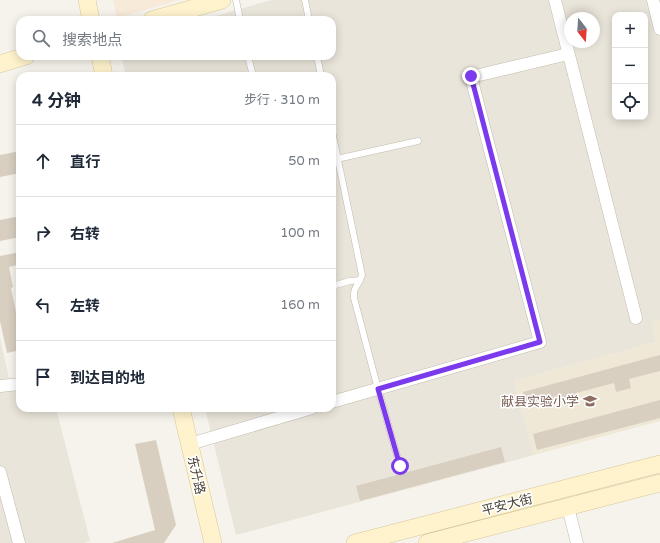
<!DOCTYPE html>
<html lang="zh">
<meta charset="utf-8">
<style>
:root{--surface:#fff;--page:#f2f2f3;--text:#1f2937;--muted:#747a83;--line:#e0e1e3}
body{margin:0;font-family:"Varela Round","Noto Sans SC",sans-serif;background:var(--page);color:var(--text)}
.controls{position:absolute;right:12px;top:12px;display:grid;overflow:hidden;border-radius:8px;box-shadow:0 2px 10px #0003}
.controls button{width:36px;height:36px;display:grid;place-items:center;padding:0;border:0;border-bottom:1px solid var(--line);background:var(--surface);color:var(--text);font:20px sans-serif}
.compass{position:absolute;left:564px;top:12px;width:36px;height:36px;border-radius:50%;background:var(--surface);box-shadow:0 2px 10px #0003;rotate:163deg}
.stop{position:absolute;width:12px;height:12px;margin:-9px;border:3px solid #7c3aed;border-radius:50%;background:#fff}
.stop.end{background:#7c3aed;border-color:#fff;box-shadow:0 1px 4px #0008}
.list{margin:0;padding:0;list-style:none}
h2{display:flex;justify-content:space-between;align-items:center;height:52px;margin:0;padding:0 16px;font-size:17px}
h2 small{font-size:13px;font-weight:400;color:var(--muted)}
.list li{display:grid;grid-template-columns:26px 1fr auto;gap:12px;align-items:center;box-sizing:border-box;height:72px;padding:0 16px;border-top:1px solid var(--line)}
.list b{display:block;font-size:15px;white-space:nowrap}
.list em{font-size:13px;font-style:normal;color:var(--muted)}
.icon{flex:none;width:22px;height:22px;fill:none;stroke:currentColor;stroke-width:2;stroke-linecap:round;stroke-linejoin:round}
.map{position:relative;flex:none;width:660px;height:543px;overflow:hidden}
.search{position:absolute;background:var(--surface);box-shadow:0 2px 10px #0003;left:16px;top:16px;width:320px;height:44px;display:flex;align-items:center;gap:10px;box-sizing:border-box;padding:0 14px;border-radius:12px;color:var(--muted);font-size:15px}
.panel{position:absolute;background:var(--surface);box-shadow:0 2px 10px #0003;left:16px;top:72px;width:320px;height:340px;border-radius:12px}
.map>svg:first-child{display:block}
</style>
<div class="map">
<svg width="660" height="543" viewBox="0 0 660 543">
<rect width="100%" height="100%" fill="#f6f3ec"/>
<path fill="#eae5da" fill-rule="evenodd" d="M272,0h388v320l-8,2 4,20 -142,39 20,74 -298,80 -31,-127h127v-332h-206l-5,-20h211v-36h-131zM615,15h30v102h-30zM570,18h24v24h-24z
M0,338l11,49 9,-1v22h36l34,133 -7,2h-83z"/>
<path fill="#f7ead8" d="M113,0h66l-62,18z"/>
<path fill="#efe8d6" d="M660,320v101l-126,34 -20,-74 142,-39 -4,-20z"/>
<path fill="#d8cfc1" d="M20,151v22l-20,4v-22z
M20,216v21l-20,4v-21z
M20,252v12l-11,3 4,20 -2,1 9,44v18l-13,3 -7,-32v-65z
M660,355v16l-31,8 2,9 -15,4 -2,-9 -38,10 2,9 -13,4 -2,-9 -36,9 -4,-14z
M660,400v18l-123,32 -4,-16z
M156,440l20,85 -12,18h-52l43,-13 -20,-86z
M501,447l4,15 -145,39 -4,-15z"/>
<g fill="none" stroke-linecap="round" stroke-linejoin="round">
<defs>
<path id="lane" d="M236,0l4,20
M305,0l4,20
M248,56l5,20
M317,56l4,20
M332,131l30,144c-3,11 -9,11 -8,23l24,91 22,77
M332,160l86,-19
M332,286l18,-5 10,-1"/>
<path id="street" d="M555,0l81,318
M653,0l7,29
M0,386l20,-2
M332,402l208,-60 -69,-265 97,-23
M190,444l122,-36
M0,472l19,71
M568,507l9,36"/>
<path id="secondary" d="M87,0l4,20
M152,20l70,-20
M100,56l4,20
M0,64l26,-8
M181,408l32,135
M355,543l305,-79
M427,543l233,-60"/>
</defs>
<use href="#lane" stroke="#c2bbae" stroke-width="7"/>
<use href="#street" stroke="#c2bbae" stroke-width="13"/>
<use href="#secondary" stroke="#d6c79b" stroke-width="18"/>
<use href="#lane" stroke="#fff" stroke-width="6"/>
<use href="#street" stroke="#fff" stroke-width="12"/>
<use href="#secondary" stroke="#fff3cd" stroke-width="17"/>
</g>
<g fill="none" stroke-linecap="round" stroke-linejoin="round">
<path stroke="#7c3aed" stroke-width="5" d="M400,466l-22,-77 162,-47 -69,-266"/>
</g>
<defs>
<symbol id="school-bare" viewBox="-9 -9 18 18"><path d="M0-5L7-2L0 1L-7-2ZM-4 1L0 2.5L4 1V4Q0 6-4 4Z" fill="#8d6e63" stroke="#fff" stroke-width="2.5" paint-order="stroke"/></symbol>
</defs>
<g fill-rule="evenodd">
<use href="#school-bare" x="580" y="391" width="20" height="20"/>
</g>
<g text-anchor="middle" stroke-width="3" stroke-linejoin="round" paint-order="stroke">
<g font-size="13" fill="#785e54" stroke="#fff" text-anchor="end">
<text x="579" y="406">献县实验小学</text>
</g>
<g font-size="13" fill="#4b4439" stroke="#fff">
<text transform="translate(197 475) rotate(77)" y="5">东升路</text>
<text transform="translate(507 504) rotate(-14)" y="5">平安大街</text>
</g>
</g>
</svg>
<div class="controls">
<button>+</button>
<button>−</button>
<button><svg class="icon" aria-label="locate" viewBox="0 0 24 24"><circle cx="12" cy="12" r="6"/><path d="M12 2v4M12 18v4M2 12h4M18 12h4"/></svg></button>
</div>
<svg class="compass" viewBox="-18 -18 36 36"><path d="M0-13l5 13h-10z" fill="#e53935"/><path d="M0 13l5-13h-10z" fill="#747a83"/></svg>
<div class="stop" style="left:400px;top:466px"></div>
<div class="stop end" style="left:471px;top:76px"></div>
<div class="search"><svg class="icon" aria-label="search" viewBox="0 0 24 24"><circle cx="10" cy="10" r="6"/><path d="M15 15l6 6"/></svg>搜索地点</div>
<section class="panel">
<h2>4 分钟<small>步行 · 310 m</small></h2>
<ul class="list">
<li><svg class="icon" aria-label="ahead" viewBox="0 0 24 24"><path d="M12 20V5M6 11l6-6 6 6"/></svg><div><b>直行</b></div><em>50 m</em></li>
<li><svg class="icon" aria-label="right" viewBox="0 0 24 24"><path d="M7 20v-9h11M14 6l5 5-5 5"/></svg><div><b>右转</b></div><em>100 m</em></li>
<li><svg class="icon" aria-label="left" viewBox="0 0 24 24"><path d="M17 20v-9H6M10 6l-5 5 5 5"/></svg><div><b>左转</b></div><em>160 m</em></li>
<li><svg class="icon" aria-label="arrive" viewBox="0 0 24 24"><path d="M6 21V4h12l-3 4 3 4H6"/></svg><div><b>到达目的地</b></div></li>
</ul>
</section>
</div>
